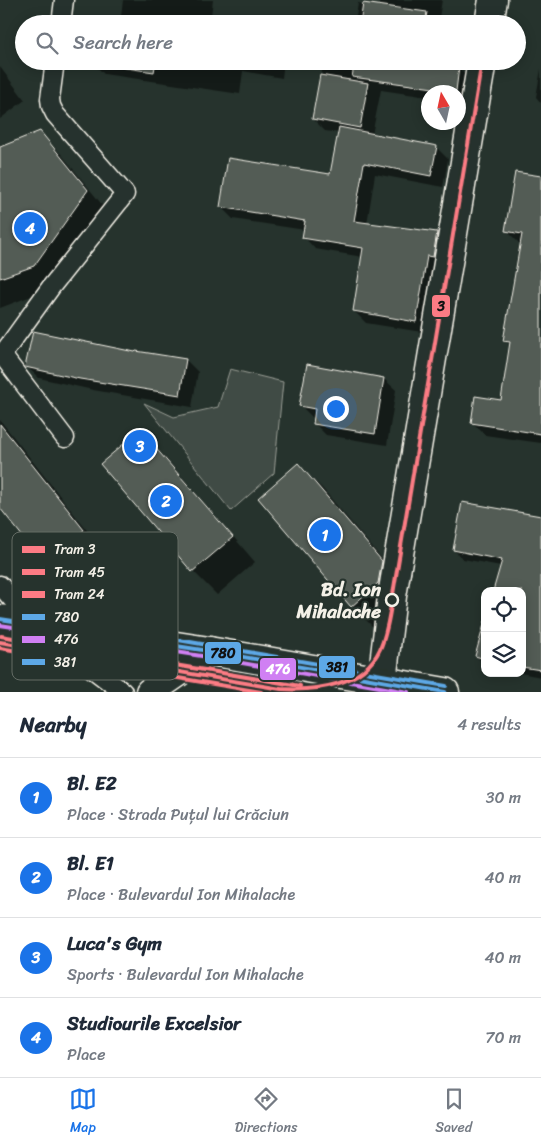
<!DOCTYPE html>
<meta charset="utf-8">
<style>
:root{--surface:#fff;--page:#f2f2f3;--text:#1f2937;--muted:#747a83;--line:#e0e1e3;--accent:#1a73e8}
body{margin:0;font-family:Sriracha,sans-serif;background:var(--page);color:var(--text)}
.controls{position:absolute;right:15px;bottom:15px;display:grid;overflow:hidden;border-radius:10px;box-shadow:0 2px 12px #0003}
.controls button{width:45px;height:45px;display:grid;place-items:center;padding:0;border:0;border-bottom:1px solid var(--line);background:var(--surface);color:var(--text);font:25px sans-serif}
.compass{position:absolute;left:421px;top:85px;width:45px;height:45px;border-radius:50%;background:var(--surface);box-shadow:0 2px 12px #0003;rotate:351deg}
.you{position:absolute;left:335px;top:408px;width:18px;height:18px;margin:-12px;border:4px solid #fff;border-radius:50%;background:#1a73e8;box-shadow:0 0 0 8px #1a73e833}
.badge{display:grid;place-items:center;width:32px;height:32px;border-radius:50%;background:var(--accent);color:#fff;font-size:16px;font-weight:700}
.pin{position:absolute;translate:-50% -50%;border:2px solid #fff;box-shadow:0 1px 5px #0006}
.list{margin:0;padding:0;list-style:none}
h2{display:flex;justify-content:space-between;align-items:center;height:65px;margin:0;padding:0 20px;font-size:21px}
h2 small{font-size:16px;font-weight:400;color:var(--muted)}
.list li{display:grid;grid-template-columns:32px 1fr auto;gap:15px;align-items:center;box-sizing:border-box;height:80px;padding:0 20px;border-top:1px solid var(--line)}
.list b{display:block;font-size:19px;white-space:nowrap}
.list p{margin:0;font-size:16px;white-space:nowrap;color:var(--muted)}
.list em{font-size:16px;font-style:normal;color:var(--muted)}
.icon{flex:none;width:28px;height:28px;fill:none;stroke:currentColor;stroke-width:2;stroke-linecap:round;stroke-linejoin:round}
.map{position:relative;flex:none;width:541px;height:692px;overflow:hidden}
.search{position:absolute;background:var(--surface);box-shadow:0 2px 12px #0003;left:15px;right:15px;top:15px;height:55px;display:flex;align-items:center;gap:12px;box-sizing:border-box;padding:0 18px;border-radius:28px;color:var(--muted);font-size:19px}
.sheet{height:385px;background:var(--surface)}
nav{display:flex;justify-content:space-around;align-items:center;box-sizing:border-box;height:70px;border-top:1px solid var(--line);background:var(--surface);font-size:14px;color:var(--muted)}
nav a{display:grid;justify-items:center;gap:2px}
nav .on{color:var(--accent)}
.map>svg:first-child{display:block}
</style>
<div class="map">
<svg width="541" height="692" viewBox="0 0 541 692">
<rect width="100%" height="100%" fill="#26332d"/>
<filter id="ink" filterUnits="userSpaceOnUse"><feTurbulence type="fractalNoise" baseFrequency=".02" numOctaves="2"/><feDisplacementMap in="SourceGraphic" scale="10" xChannelSelector="R" yChannelSelector="G"/><feConvolveMatrix kernelMatrix="1 2 1 2 8 2 1 2 1" color-interpolation-filters="sRGB"/></filter>
<g filter="url(#ink)">
<path fill="#414b45" stroke="#9a9e96" d="M230,369l53,13 -9,91 -43,38 -87,-108 30,14 44,-10z"/>
<path fill="#0007" d="M123,0h90l-3,24h-90z
M380,0h62l-4,24h-83l3,-21 20,3z
M99,21l15,3h-16z
M92,61h192l-2,17 -39,-7 -3,23 -136,-20 -12,-12z
M324,61h109l-1,4 27,3 11,12 -3,22 -9,-1v-9h-30v5l-47,-7 -9,45 64,12 12,12 -5,28 -68,-13 -8,50 70,9 12,12 -21,88 -62,-10 -12,-12 9,-54 -48,-8 -11,-12 1,-7 -72,-11 -12,-12 110,-32 8,-42 -14,-2 -12,-12z
M0,67l25,33 -25,19z
M541,69v34l-5,-6z
M39,133l22,21 47,58 -53,75 -55,21v-160z
M541,178v265l-56,-8 -13,-13 30,-20 9,-56 -6,-6 17,-97h-3l-13,-13z
M136,354l50,6 12,12 -6,35 -99,-17 -54,-12 -12,-11z
M384,379l12,11 -9,55 -61,-10 -12,-12 1,-5h-2l-12,-12z
M0,420l104,132 -39,31 -21,-21 -44,-56z
M140,431l23,24 92,107 -38,33 -24,-24 -92,-107z
M298,465l24,23 83,98 -30,43 -23,-23z
M541,518v159l-21,-4h2v-82l-21,-25 -38,-7 -9,-9z
M485,625v39l-9,-8z"/>
<path fill="#525c55" stroke="#f4f1e8" d="M363,3l64,9 -2,12h-65z
M91,61h65l-2,11 -63,-9z
M355,61h64l40,6 -3,24 -104,-14z
M320,75l48,8 -8,45 -48,-9z
M339,127l98,19 -6,30 -67,-13 -10,58 83,11 -4,25 -6,-1 -11,66 -63,-11 10,-63 -61,-10 3,-17 -85,-14 8,-49 102,16z
M40,131l48,59 -54,76 -34,12v-131z
M515,172l26,4v258l-70,-11 4,-27 26,4 9,-58 -7,-1 19,-107 -17,-3z
M33,331l102,21 1,-1 50,8 -6,36 -100,-16 -55,-12z
M307,364l77,14 -9,56 -62,-10 2,-15 -16,-3z
M0,424l84,106 -41,32 -43,-54z
M140,430l93,107 -41,35 -92,-108z
M298,463l84,98 -4,22 -27,24 -93,-109z
M462,502l79,14v154l-19,-3v-76h-29l9,-31 -49,-10z
M485,621v38l-10,-3z"/>
<g fill="none" stroke-linecap="round" stroke-linejoin="round">
<defs>
<path id="lane" d="M61,24l3,-24
M55,61l-5,38 1,7 4,8 70,80 -74,93 -49,68 63,83
M0,585l33,39 90,68"/>
<path id="street" d="M489,24l4,-24
M382,681l10,-85 90,-535
M150,692l59,-41"/>
<path id="primary" d="M0,619l209,32 236,41"/>
</defs>
<use href="#lane" stroke="#f4f1e8" stroke-width="21"/>
<use href="#street" stroke="#f4f1e8" stroke-width="31"/>
<use href="#primary" stroke="#f4f1e8" stroke-width="31"/>
<use href="#lane" stroke="#26332d" stroke-width="18"/>
<use href="#street" stroke="#26332d" stroke-width="28"/>
<use href="#primary" stroke="#26332d" stroke-width="28"/>
<defs>
<path id="bus-1" d="M0,619l209,32 236,41"/>
<path id="bus-2" d="M0,625l208,32 200,35"/>
<path id="bus-3" d="M155,636l291,50"/>
</defs>
<use href="#bus-1" stroke="#26332d" stroke-width="8"/>
<use href="#bus-2" stroke="#26332d" stroke-width="8"/>
<use href="#bus-3" stroke="#26332d" stroke-width="8"/>
<use href="#bus-1" stroke="#5da8e6" stroke-width="4"/>
<use href="#bus-2" stroke="#d080f3" stroke-width="4"/>
<use href="#bus-3" stroke="#5da8e6" stroke-width="4"/>
<defs>
<path id="tram-1" d="M0,642l281,47c35,2 82,-3 99,-40 7,-15 9,-33 12,-49l90,-539"/>
<path id="tram-2" d="M0,648l261,44"/>
<path id="tram-3" d="M1,636l299,50"/>
</defs>
<use href="#tram-1" stroke="#26332d" stroke-width="8"/>
<use href="#tram-2" stroke="#26332d" stroke-width="8"/>
<use href="#tram-3" stroke="#26332d" stroke-width="8"/>
<use href="#tram-1" stroke="#fc7b84" stroke-width="4"/>
<use href="#tram-2" stroke="#fc7b84" stroke-width="4"/>
<use href="#tram-3" stroke="#fc7b84" stroke-width="4"/>
</g>
</g>
<circle fill="#26332d" stroke="#f4f1e8" stroke-width="2.5" cx="392" cy="600" r="6"/>
<g text-anchor="middle" stroke-width="4.5" stroke-linejoin="round" paint-order="stroke">
<g font-size="19" font-weight="bold" fill="#f4f1e8" stroke="#26332d" text-anchor="end">
<text x="381" y="596">Bd. Ion<tspan x="381" dy="22">Mihalache</tspan></text>
</g>
</g>
<rect x="12" y="532" width="166" height="148" rx="8" fill="#26332d" stroke="#646c65" stroke-width="1"/>
<rect x="22" y="546" width="23" height="7" fill="#fc7b84"/>
<rect x="22" y="569" width="23" height="6" fill="#fc7b84"/>
<rect x="22" y="591" width="23" height="7" fill="#fc7b84"/>
<rect x="22" y="614" width="23" height="6" fill="#5da8e6"/>
<rect x="22" y="636" width="23" height="7" fill="#d080f3"/>
<rect x="22" y="659" width="23" height="6" fill="#5da8e6"/>
<g font-size="14" fill="#f4f1e8">
<text x="54" y="554">Tram 3</text>
<text x="54" y="577">Tram 45</text>
<text x="54" y="599">Tram 24</text>
<text x="54" y="622">780</text>
<text x="54" y="644">476</text>
<text x="54" y="667">381</text>
</g>
<g stroke="#26332d" stroke-width="2">
<rect x="431" y="294" width="20" height="24" rx="5" fill="#fc7b84"/>
<rect x="204" y="641" width="38" height="24" rx="5" fill="#5da8e6"/>
<rect x="318" y="655" width="38" height="24" rx="5" fill="#5da8e6"/>
<rect x="259" y="657" width="38" height="24" rx="5" fill="#d080f3"/>
</g>
<g font-size="14" text-anchor="middle" font-weight="bold" fill="#fff">
<text x="278" y="674">476</text>
</g>
<g font-size="14" text-anchor="middle" font-weight="bold" fill="#111">
<text x="441" y="311">3</text>
<text x="223" y="658">780</text>
<text x="337" y="672">381</text>
</g>
</svg>
<div class="controls">
<button><svg class="icon" aria-label="locate" viewBox="0 0 24 24"><circle cx="12" cy="12" r="6"/><path d="M12 2v4M12 18v4M2 12h4M18 12h4"/></svg></button>
<button><svg class="icon" aria-label="layers" viewBox="0 0 24 24"><path d="M12 4l9 5-9 5-9-5zM3 14l9 5 9-5"/></svg></button>
</div>
<svg class="compass" viewBox="-18 -18 36 36"><path d="M0-13l5 13h-10z" fill="#e53935"/><path d="M0 13l5-13h-10z" fill="#747a83"/></svg>
<div class="you"></div>
<div class="pin badge" style="left:325px;top:535px">1</div>
<div class="pin badge" style="left:166px;top:501px">2</div>
<div class="pin badge" style="left:140px;top:446px">3</div>
<div class="pin badge" style="left:30px;top:228px">4</div>
<div class="search"><svg class="icon" aria-label="search" viewBox="0 0 24 24"><circle cx="10" cy="10" r="6"/><path d="M15 15l6 6"/></svg>Search here</div>
</div>
<section class="sheet">
<h2>Nearby<small>4 results</small></h2>
<ul class="list">
<li><span class="badge">1</span><div><b>Bl. E2</b><p>Place · Strada Puțul lui Crăciun</p></div><em>30 m</em></li>
<li><span class="badge">2</span><div><b>Bl. E1</b><p>Place · Bulevardul Ion Mihalache</p></div><em>40 m</em></li>
<li><span class="badge">3</span><div><b>Luca's Gym</b><p>Sports · Bulevardul Ion Mihalache</p></div><em>40 m</em></li>
<li><span class="badge">4</span><div><b>Studiourile Excelsior</b><p>Place</p></div><em>70 m</em></li>
</ul>
</section>
<nav>
<a class="on"><svg class="icon" aria-label="map" viewBox="0 0 24 24"><path d="M3 6l6-2 6 2 6-2v14l-6 2-6-2-6 2zM9 4v14M15 6v14"/></svg>Map</a>
<a><svg class="icon" aria-label="directions" viewBox="0 0 24 24"><path d="M12 3l9 9-9 9-9-9zM9 14v-3h6M13 9l2 2-2 2"/></svg>Directions</a>
<a><svg class="icon" aria-label="saved" viewBox="0 0 24 24"><path d="M7 4h10v16l-5-4-5 4z"/></svg>Saved</a>
</nav>
